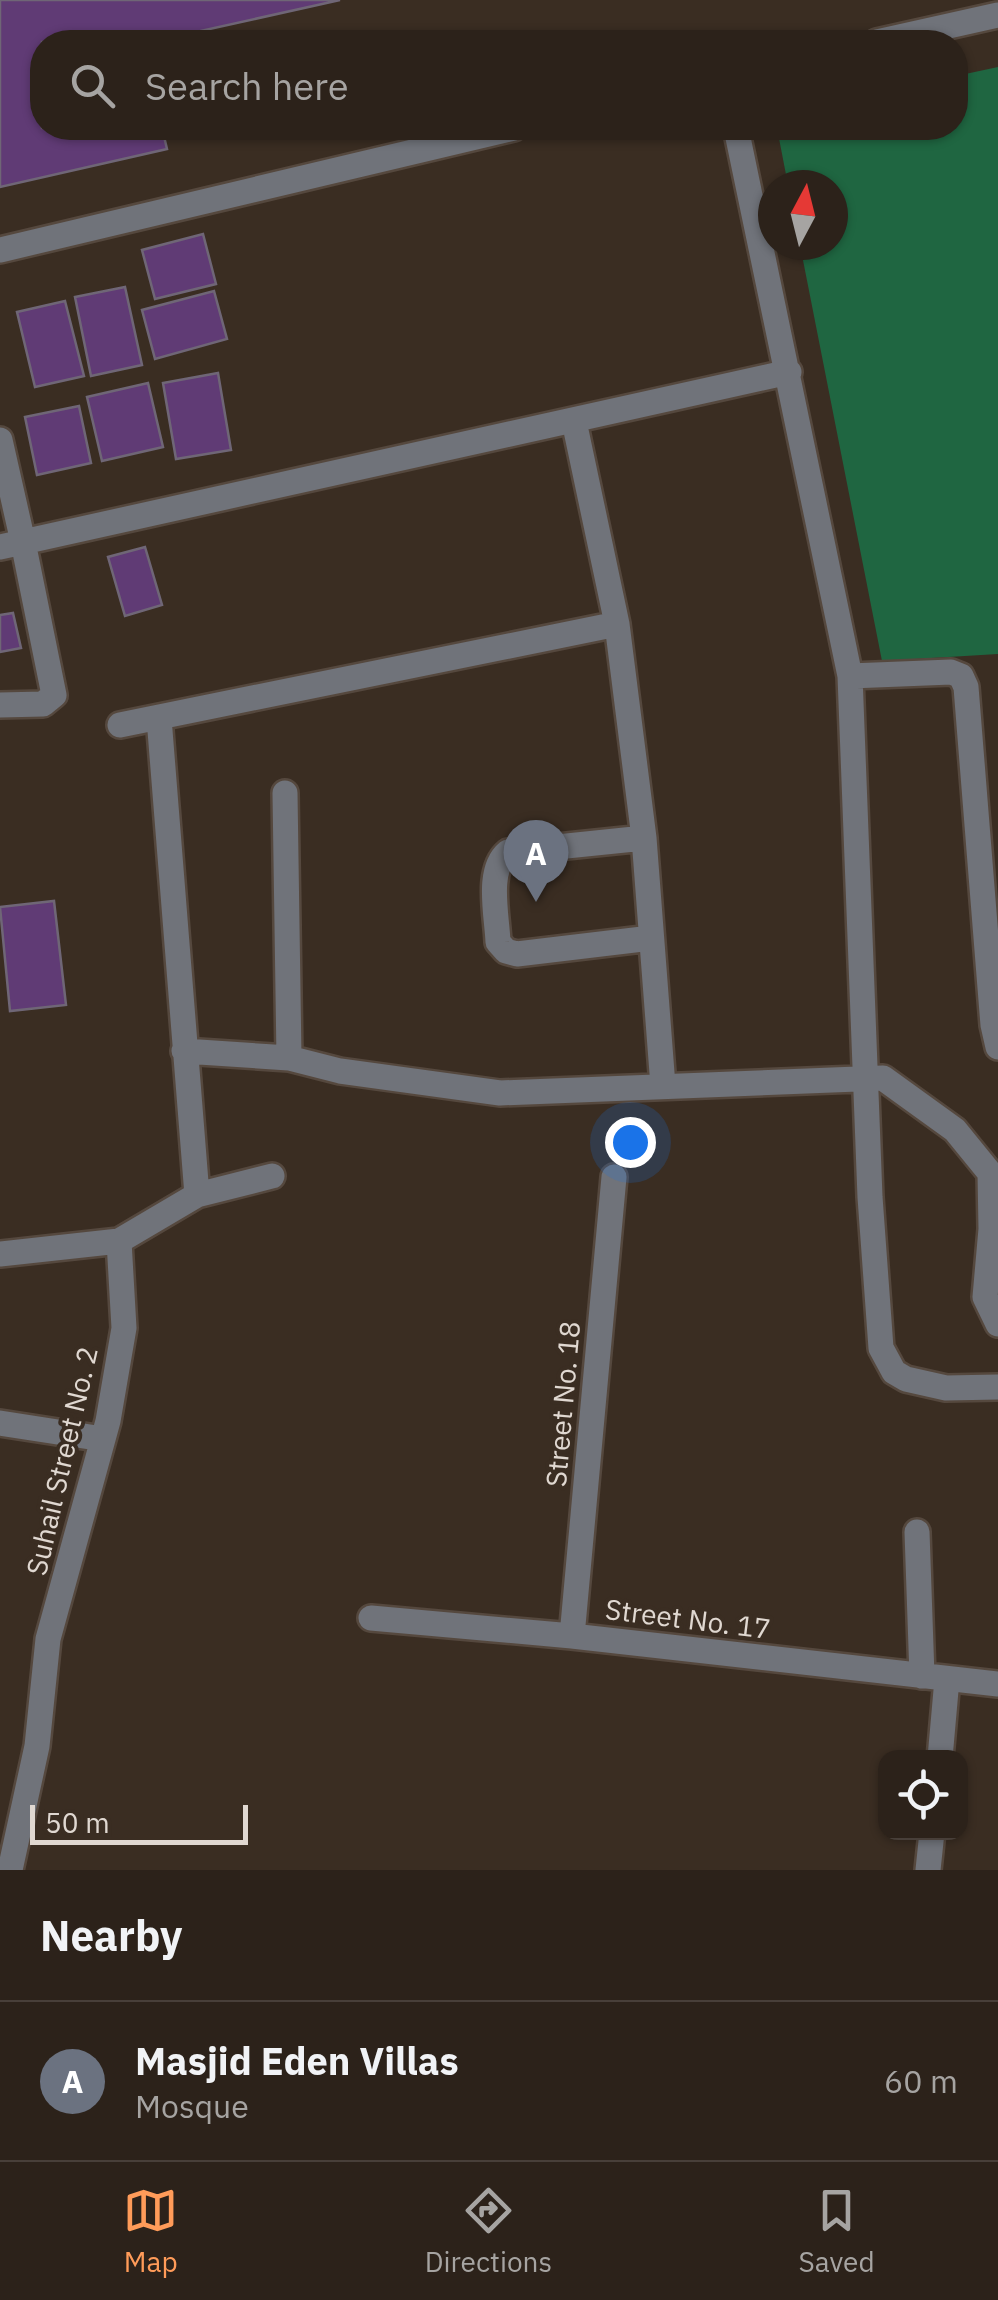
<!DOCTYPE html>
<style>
:root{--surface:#2c221a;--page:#382f27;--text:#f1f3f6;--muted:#a6a4a2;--line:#483f39;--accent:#ff9b59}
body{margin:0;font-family:"IBM Plex Sans",sans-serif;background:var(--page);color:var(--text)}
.controls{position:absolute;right:30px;bottom:30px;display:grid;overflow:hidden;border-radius:20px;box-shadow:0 2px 8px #0004}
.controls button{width:90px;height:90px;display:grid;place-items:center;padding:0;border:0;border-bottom:2px solid var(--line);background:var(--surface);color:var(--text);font:50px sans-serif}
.compass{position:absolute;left:758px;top:170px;width:90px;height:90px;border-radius:50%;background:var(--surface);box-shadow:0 2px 8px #0004;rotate:7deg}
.scale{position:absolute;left:30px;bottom:25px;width:218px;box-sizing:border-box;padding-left:10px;border:5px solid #e0d8d1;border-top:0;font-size:28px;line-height:35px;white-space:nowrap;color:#e0d8d1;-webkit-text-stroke:8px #3a2d22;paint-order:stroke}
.you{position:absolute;left:630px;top:1142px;width:35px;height:35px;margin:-25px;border:8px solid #fff;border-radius:50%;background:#1a73e8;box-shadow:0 0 0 15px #1a73e833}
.badge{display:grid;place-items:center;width:65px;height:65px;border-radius:50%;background:var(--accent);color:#fff;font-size:32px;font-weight:700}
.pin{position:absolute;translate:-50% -82px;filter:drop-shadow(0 2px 5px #0008)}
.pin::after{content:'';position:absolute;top:52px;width:35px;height:30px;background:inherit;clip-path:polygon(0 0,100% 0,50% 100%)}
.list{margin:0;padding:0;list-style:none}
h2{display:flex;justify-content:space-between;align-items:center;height:130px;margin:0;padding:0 40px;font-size:42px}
h2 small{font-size:32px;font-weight:400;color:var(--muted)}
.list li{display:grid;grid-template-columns:65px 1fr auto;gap:30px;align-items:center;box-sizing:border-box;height:160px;padding:0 40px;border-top:2px solid var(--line)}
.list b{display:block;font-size:38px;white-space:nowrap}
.list p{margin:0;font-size:32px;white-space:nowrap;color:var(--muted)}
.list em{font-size:32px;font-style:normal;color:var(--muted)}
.icon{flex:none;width:55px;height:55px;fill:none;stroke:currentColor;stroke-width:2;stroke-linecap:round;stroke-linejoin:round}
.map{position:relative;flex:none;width:998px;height:1870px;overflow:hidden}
.search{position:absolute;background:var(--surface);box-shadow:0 2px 8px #0004;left:30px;right:30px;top:30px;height:110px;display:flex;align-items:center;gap:25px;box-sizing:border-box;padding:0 35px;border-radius:40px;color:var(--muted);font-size:38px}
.sheet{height:290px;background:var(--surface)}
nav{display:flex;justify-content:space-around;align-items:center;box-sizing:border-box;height:140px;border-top:2px solid var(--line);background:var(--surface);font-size:28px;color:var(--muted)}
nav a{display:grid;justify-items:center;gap:5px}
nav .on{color:var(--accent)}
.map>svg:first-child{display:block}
</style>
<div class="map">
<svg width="998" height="1870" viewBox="0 0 998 1870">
<rect width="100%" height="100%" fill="#3a2d22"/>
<path fill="#1f6641" d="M998,67v587l-116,7 -82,-416h33v-60h-45l-11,-57h179v-52z"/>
<path fill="#603b75" stroke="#6f6676" stroke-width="2.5" d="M0,0h340l-189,42h-109v86h120l5,21 -167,38z
M203,234l13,50 -61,15 -13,-49z
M125,287l17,78 -51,11 -16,-79z
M214,291l13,48 -72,20 -13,-49z
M65,301l19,75 -49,11 -18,-75z
M218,373l13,77 -55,9 -13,-76z
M148,383l15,64 -61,14 -15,-64z
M79,406l12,57 -54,12 -12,-58z
M145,547l17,58 -37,11 -17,-59z
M13,613l8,35 -21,4v-37z
M54,901l12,104 -56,6 -10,-104z"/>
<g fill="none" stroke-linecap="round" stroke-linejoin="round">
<defs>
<path id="minor" d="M877,42l121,-27
M736,128l114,548 20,521 11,151 13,24 12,7 40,9 52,-1
M0,250l514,-122
M574,421l43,203 27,214 19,248
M0,440l23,102 766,-170
M0,547l23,-5 31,153 -11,9 -43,1
M850,676l101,-4 10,4 5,11 27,338 5,22
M159,718l38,477
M120,725l497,-101
M285,793l4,265
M644,838l-136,14c-22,18 -11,63 -10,90l8,9 11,3 134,-16
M184,1051l105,7 51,13 160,22 383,-15 72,52 35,43 1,56 -6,68 13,27
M0,1254l119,-13 78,-46 75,-19
M0,1423l103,16
M917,1532l5,144
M371,1618l201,18 426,48
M572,1636l42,-459
M940,1758l7,-79
M10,1870l27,-124 11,-107 60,-218 16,-93 -5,-87
M928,1870l4,-38"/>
</defs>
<use href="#minor" stroke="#55483e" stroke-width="30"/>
<use href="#minor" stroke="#70737a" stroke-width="25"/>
</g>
<g text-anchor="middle" stroke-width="8" stroke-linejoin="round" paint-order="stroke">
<g font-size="28" fill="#e0d8d1" stroke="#3a2d22">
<text transform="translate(563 1404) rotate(-85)" y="10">Street No. 18</text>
<text transform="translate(62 1461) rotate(-77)" y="10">Suhail Street No. 2</text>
<text transform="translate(688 1619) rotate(7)" y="10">Street No. 17</text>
</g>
</g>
</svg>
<div class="controls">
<button><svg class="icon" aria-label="locate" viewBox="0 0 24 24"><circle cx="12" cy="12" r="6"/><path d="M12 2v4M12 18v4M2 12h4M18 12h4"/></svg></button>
</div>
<svg class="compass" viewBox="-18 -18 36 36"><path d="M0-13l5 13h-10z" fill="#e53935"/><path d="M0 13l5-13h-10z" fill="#a6a4a2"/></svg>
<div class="scale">50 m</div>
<div class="you"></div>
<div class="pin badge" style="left:536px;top:902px;background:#6b7280">A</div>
<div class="search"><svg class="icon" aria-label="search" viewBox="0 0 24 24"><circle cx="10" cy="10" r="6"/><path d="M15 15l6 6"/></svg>Search here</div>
</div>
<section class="sheet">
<h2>Nearby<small></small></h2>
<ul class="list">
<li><span class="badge" style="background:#6b7280">A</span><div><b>Masjid Eden Villas</b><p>Mosque</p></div><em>60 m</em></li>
</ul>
</section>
<nav>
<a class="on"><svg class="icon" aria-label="map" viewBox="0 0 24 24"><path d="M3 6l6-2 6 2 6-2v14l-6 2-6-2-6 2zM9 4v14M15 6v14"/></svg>Map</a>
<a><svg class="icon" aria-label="directions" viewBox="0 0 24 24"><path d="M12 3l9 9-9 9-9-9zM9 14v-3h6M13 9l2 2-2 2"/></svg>Directions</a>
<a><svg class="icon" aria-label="saved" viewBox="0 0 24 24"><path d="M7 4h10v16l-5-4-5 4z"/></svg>Saved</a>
</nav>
